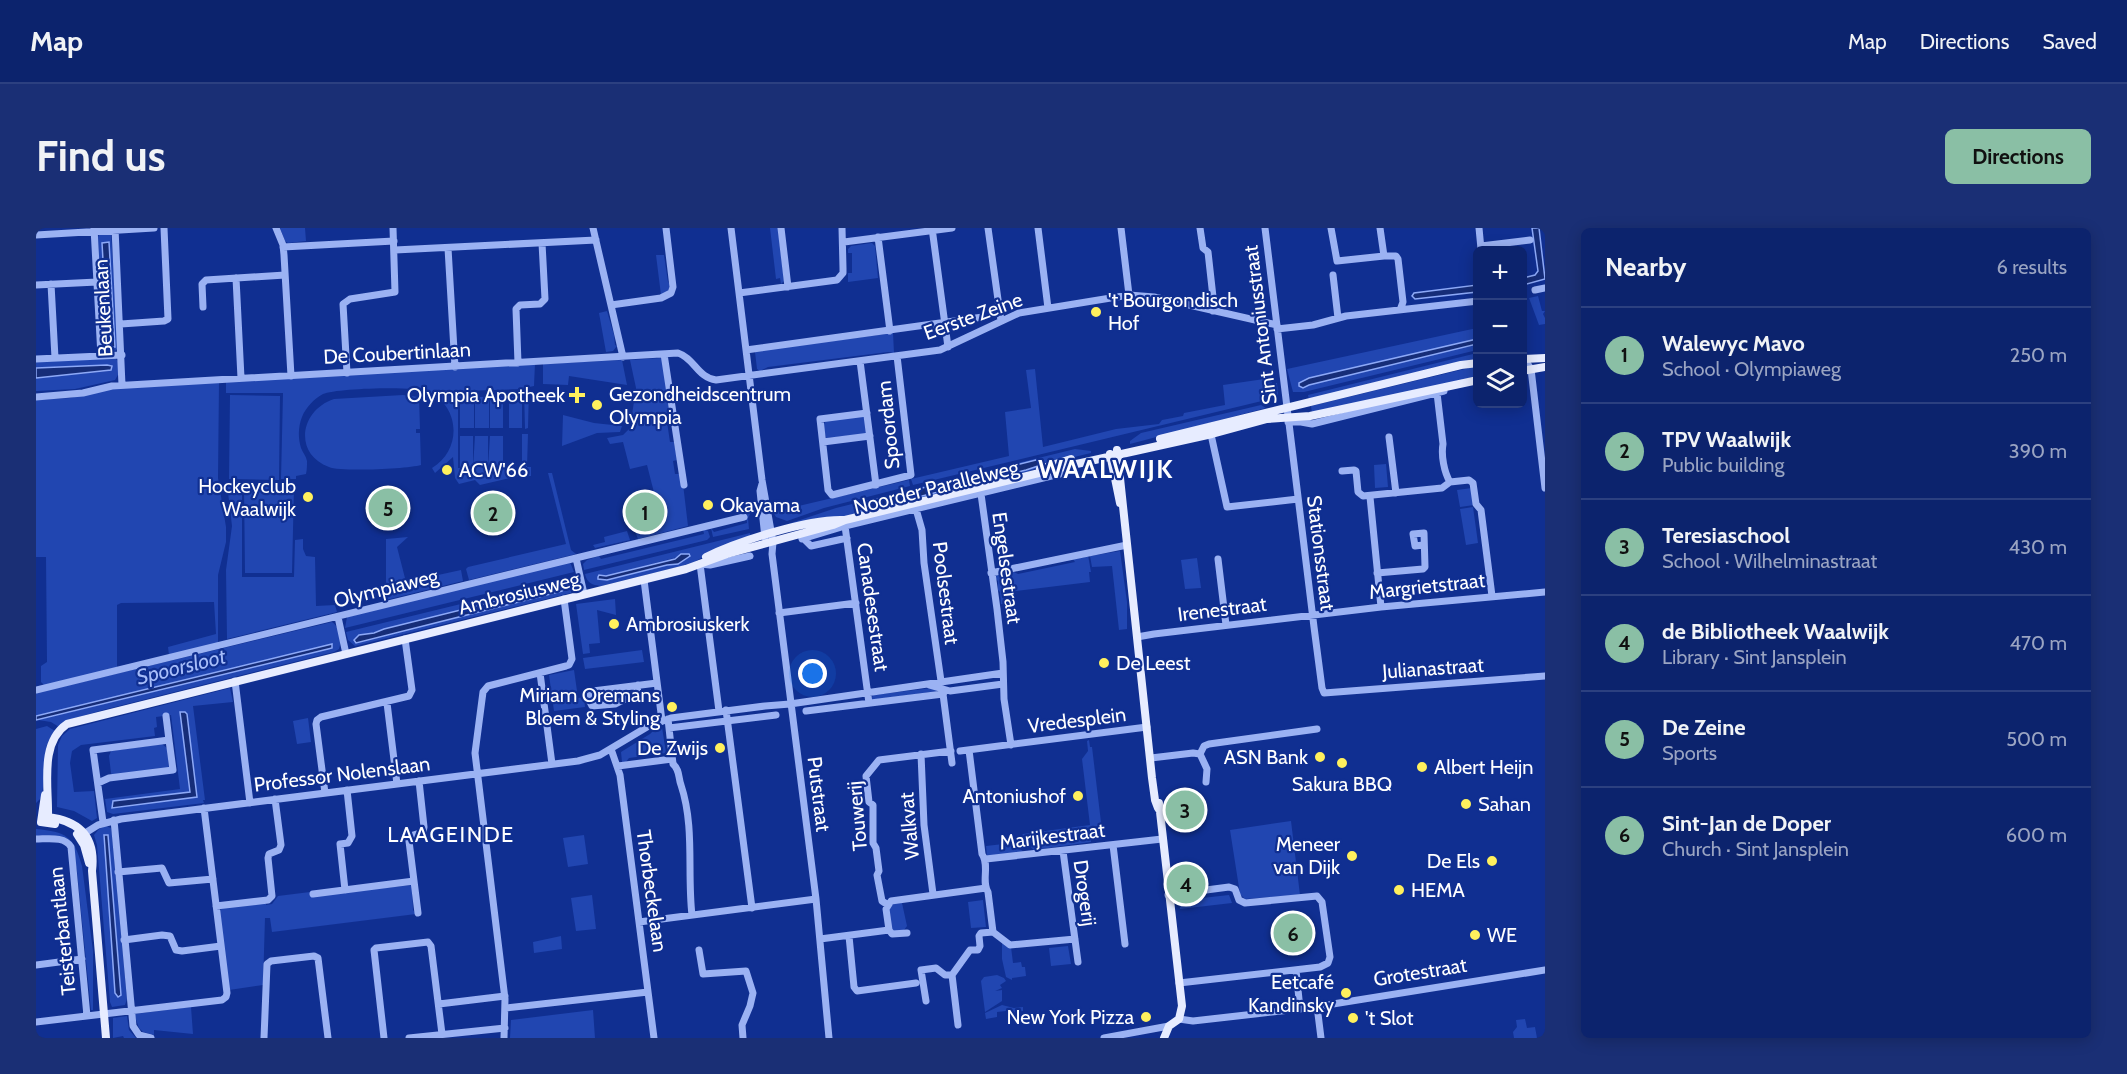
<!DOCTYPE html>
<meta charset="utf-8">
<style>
:root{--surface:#0c236d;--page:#1a2f75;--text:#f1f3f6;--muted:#9aa4c2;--line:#2c4080;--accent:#8abfa5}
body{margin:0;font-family:Cabin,sans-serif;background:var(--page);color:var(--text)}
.controls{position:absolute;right:18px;top:18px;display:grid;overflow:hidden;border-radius:9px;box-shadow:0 3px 15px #0003}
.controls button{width:54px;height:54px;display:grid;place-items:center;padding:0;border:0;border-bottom:2px solid var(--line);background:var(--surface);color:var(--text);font:30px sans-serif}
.you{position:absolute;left:777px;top:446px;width:21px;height:21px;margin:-15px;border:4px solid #fff;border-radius:50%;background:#1a73e8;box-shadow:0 0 0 9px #1a73e833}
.badge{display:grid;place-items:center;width:39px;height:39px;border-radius:50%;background:var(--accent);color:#111;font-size:20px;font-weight:700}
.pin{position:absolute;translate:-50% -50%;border:3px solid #fff;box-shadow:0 2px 6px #0006}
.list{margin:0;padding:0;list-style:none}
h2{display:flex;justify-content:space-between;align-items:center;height:78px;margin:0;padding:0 24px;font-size:26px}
h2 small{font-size:20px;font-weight:400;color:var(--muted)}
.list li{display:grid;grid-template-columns:39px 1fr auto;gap:18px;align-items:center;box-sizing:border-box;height:96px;padding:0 24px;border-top:2px solid var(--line)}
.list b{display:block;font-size:22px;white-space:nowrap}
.list p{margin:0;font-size:20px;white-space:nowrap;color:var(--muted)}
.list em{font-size:20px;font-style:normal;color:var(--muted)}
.icon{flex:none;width:33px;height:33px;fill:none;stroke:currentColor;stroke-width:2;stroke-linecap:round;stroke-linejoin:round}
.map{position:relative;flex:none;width:1509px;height:810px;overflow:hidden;border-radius:9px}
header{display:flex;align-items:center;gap:36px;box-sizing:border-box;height:84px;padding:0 30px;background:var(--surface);border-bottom:2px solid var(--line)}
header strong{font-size:28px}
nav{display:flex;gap:33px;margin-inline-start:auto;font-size:21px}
.intro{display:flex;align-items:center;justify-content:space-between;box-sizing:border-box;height:144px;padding:0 36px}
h1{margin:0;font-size:42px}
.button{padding:15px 27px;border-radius:9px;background:var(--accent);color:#111;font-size:21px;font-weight:700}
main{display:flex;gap:36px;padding:0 36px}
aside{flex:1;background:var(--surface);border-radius:9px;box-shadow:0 3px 15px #0003}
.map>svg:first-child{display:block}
</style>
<header>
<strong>Map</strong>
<nav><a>Map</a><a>Directions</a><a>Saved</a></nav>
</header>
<div class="intro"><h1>Find us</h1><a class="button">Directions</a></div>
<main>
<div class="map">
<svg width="1509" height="810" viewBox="0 0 1509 810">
<rect width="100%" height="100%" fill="#102f91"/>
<path fill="#2146b1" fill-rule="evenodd" d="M244,0h25l1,13 -18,2 -3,-2z
M734,0h8l6,53 -3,3 -1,-6 -4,1z
M75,6l8,113 -5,5 -6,1 -4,-3 -6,-113 1,-2z
M836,15l3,3 3,32 -30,4v-9h4v-20h-4v-4l3,-3z
M620,27h8l4,27 2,2 -2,8 -7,3z
M1502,68l4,15h3l-2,3 2,4v6l-6,1 -10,-27z
M571,83l7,24 1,10 2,1 -4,5 -7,1 -7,-39z
M1441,100v11l-168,39 -6,10 6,-3 168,-41v6l-173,42h-11l-6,-23z
M857,105l1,20 -6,-1 -120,15 -8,4 -3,-2 -2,-17 2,-1z
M1441,125v8l-168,39 -1,-5z
M79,130l3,3 1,12 -4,7 -40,9 -39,2v-13l73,-7 -2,-6 -71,3v-6z
M625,130l2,2 8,61 -4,1 3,20h4l3,18 -4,1 2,13h5l3,10 5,42 -50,13 -3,-8 27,-7 -15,-59 -17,4 -7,-27 -13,2 -3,-6 16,-3 7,-7 6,-40 -6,-28z
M586,132l5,25 -58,-9 -1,9 -25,-1v-20z
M499,135l-1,23 -5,1 -1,41 -3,1 -1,-40 -62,2v6h12v31h-14v-26h-2v66h2v-32h13v32l2,-32h13v32l2,-32h13v31h8l3,3 8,-3v-33h6l-1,33h4v9l-17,1 -34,8 -5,-5 -16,4 -4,-6 -2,-21 -18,16 -3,-5c30,-18 29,-62 -5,-77 -13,-5 -91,-3 -104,3 -9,5 -17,13 -21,23 -4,10 -4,21 -1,31 2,5 5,8 6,13 0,4 0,9 -1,13l-10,2v3h-15l2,-86h-57v-11z
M1441,138v11l-165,36 -1,-7z
M999,141l8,78 73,-18 43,-5 3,-4 21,-4 1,-3 41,-8 -2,-20 48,-7 1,5h5l1,12 -12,5 -353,85 -2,-6 98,-23 -4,-44 26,-4 -5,-38z
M183,154l-1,96 8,49v15l-8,33v68l-49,12 -1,-8 48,-13 -2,-32 -93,1 -4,2v63l-72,18 -4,-4v-16l6,-4 -1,-105h-10v-157l34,-2 45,-10z
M194,167l50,1 -1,84 -50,-1z
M367,167l16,2 1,32h-4v4h4l1,32c-14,4 -81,7 -92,2 -36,-13 -29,-57 5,-68z
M439,169h14v31h-14z
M454,169h13v31h-13z
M473,169h13v31h-13z
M1225,177l5,3 -136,36v-3l11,-8z
M527,187l31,8 28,3 -2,6 -23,1 -35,13z
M826,188l3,2 2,13 -2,3 -39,4 -3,-13 3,-4z
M1039,221l16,2v2l-38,9 -26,10 -180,44 -62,9 51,-17zM1000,232h2v6l-12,4 -164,41h-5l-2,-6z
M1350,236l2,23 -13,1 -1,-23z
M512,245h4l19,77 5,4 -107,26 -3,-11 2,-2 98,-23z
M873,252l1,6 -86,22 -37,13 -11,-4 -3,-5z
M191,256h15v93h52l1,-37 8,-1v10l3,7 9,1 1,49 19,-1 2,7 -110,27 -1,-69 6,-44z
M208,257l50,2 -2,86h-47z
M1436,260l2,17 -14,2 -3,-17z
M1437,279l5,36 -12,2 -6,-36z
M715,284l-3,6 1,11 -36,8 -2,-9 3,4 33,-9 -1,-10z
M667,301l5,2 2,6 -3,3 -123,30 -1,-6 4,-4 12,-4 2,3 103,-25z
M591,303l3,9 -35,8 -2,-3 12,-3 -1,-5z
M714,305l1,5 -27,8 -30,16 -12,4 -81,20c-9,-1 -14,-3 -16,-12zM653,326v2l-11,8 -11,1 -60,15 -8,-5 7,1z
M372,309l-11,10 9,35 55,-12 2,11 -77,19v-61z
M1084,323l7,51v27l-8,1 -7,-64 -20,1 -2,-11z
M1050,327h2l3,17h-2l1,10 -82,10 -2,12h-5l-1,-12 -2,-2v-9l-3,-3 3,-5 14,-2 6,3 57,-12 -2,-3 12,-2z
M1161,330l4,30 -16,1 -4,-29z
M534,334l4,10 -229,56 2,-11z
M539,348l2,8 -6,9 -216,53 -7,-6 -2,-8zM525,357l4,3 -3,3 -195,48 -11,-2z
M579,371l1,16 -19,-5 3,33 -11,1 1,9 -7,1 -7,-50z
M296,394c8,5 10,19 7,27l-5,3 -231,58 -38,11 -6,6 -8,-5 -13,-2 290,-71v-4l-292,71v-23z
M606,422l2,12 -59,7 -2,-11z
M538,442l4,28 6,-1 1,10 -31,4 -5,-36z
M194,460l3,14 -40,4 12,94h-2l1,3 -91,11 -6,-2 -2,-13 75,-10 -9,-74 -15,2 1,10 -3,1 1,8 -74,9 -9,6 -2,12 4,29 20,-1 3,27 -5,3 -18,-10 -17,-4 1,-62 4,-9 8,-7zM150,484l11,85 -85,6 78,-11z
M896,460l6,3 -67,9 2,-5z
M272,490l3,24 -14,2 -4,-23z
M11,498l8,5 -8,14 -5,52 -6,6v-74z
M626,499l4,26 -37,5 -4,5 -3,-1 -1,-10 29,-18 3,-3z
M1053,512l1,7h2l11,92 -12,1v2l-57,8 -14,-12 3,-4 67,-9 -8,-66 6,-8 -1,-10z
M126,516l5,4 2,20 -57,7 -1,-2 -2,-17 2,-5z
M1255,593l9,74 -55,4 -5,-5 -10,-64z
M70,598l5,2 1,6 15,165 -2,6 -13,2 -2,-5 -13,-157 -3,-10 5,-6z
M0,601c30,3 38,7 46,37l11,85v59h-2l-14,-139 -7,-29 -3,-4 -31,-1z
M548,607l4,29 -20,3 -5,-29z
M976,615l12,9 -37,4 -1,-10z
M376,657l1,25 3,4 -144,18 -2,-14h-5l-2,67 -34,5 -10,-78 3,-4 44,-5v2l6,-1 6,-8 32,-4 1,4z
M556,667l4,34 -20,2 -5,-33z
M1193,667l3,8 -52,6 -1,-11 5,2z
M947,672l3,27 -15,1 -3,-26z
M857,675h9l5,23 -3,4 -12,1 -4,-22z
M525,708l1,13 -28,4 -1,-11z
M966,715l9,4 2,16 8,-1 1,5h3l1,9 -14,2v2l-6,-3 -4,-18z
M1032,718l3,18 -20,2 -2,-18z
M961,747l7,3 2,3 -6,4 2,3 -7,3 7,-1v11l-17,11 -4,-31 3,-4z
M966,777l12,3 9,-1v4l-16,3 -1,-3 -9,1v5l-11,2 -1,-6z
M155,779l2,27 -39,-4v5l-11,-3 -4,-4 -5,-14z
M557,782l2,28h-85l1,-18z
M91,788l2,14 7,8h-12l-1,-2 -10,2v-20z
M1489,791l2,9 8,-1 2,11h-23l-1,-6 4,-5 -1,-7z"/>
<path fill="#162d78" stroke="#8da9f7" stroke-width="1.5" d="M1496,0h7l6,51 -22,6v-7l12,-3 3,-4z
M73,14l6,105h-7l-6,-104z
M1441,57v7l-62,7 -3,-3 2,-3z
M1441,111v5l-168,41 -6,3 -4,-2v-3l10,-5z
M71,137l5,1 -1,4 -75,8v-10z
M1000,232h3l1,3 -2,3 -12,4 -164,41h-5l-3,-4 3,-3z
M645,326h8l1,2 -12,8 -11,1 -60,15 -9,-1v-2l1,-2 7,1 69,-17z
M525,357l5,1 -4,5 -206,52 -2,-3 5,-5 15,-2 10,-4z
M296,416v4l-4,1 -292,71v-4z
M144,484h5l2,2 10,83 -85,11 1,-7 77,-9z
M68,607h4l13,160 -3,2 -3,-4z"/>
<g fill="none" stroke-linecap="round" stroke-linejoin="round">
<path stroke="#9bb2f3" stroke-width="7" d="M58,0l7,128
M79,0l7,157
M240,0l7,17 1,10 7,121
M557,0l30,129
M695,0l31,252 11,62 -1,12 44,345 13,139
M745,0l7,59
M896,0l16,119
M952,0l13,93
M1002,0l10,80
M1085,0l8,67
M1164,0l3,20 5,4 6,54 -1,5
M1229,0l49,399 8,61 2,5 221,-17
M1295,0l6,33 47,-5
M1344,0l4,28h12l2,3 5,43 -3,8
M1443,0l2,21
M0,7l118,-7
M842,9l12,94
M808,14l108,-14
M1445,18l49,-6
M247,19l111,-6
M412,20l7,119
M359,22l201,-10
M1297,47l5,43
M200,50l5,100
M15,56l4,74
M0,57l61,-3
M1499,62l10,-2
M703,65l98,-13 6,-7v-5l-1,-40
M575,77l50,-7 10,-5 2,-6 -7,-59
M167,79l-1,-23 4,-4 79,-5
M85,96l43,-3 4,-2 -4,-91
M1241,101l36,-4 33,-9 132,-15
M710,122l237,-33
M628,126l20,131
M0,131l86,-4
M824,133l16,124
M1486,133l5,2 4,6 14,119
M482,135l-2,-54 4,-4 20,-1 5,-5 -3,-56
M311,145l-4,-69 7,-5 45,-7 -2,-64
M1401,165l6,51c-2,11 1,28 7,38
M0,169l47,-4 29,-7 566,-33c16,5 20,25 38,27l224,-30 79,-37 110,-18 25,2 123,28
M831,185l-47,6 8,71 4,5 79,-20 -14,-119
M1252,194h13l11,2 132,-33
M1174,202l17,77 71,-8
M1353,209l7,56
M787,214l47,-6
M1306,243l12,-1 2,1 2,21 5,4 79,-8 8,-6 19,-2 4,3 3,21 5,6 11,86
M726,256l-2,7 5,47
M945,266l16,115 6,53 1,37 7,46
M1334,269l11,110
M880,281l6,21 2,33 17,118
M809,298l24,177
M765,308l10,10 36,-8
M766,311l43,-13 227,-55v-6
M540,330l8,36
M1182,331l8,66
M955,345l136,-28
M1341,345l46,-4 2,-2 -1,-34 -11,1 2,12 8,-1
M608,352l18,141
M743,385l77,-10
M302,389l8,37
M1101,409l17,-3 227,-27 164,-15
M504,445l12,91
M199,453l15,122
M602,457l-1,8 -22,11 -23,2 -2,-4v-10l3,-1 64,-8
M893,457l21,6 53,-7
M0,462l708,-173
M909,463l-2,3 9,69
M351,475l10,81
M690,482l26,198
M683,483l-19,-147 10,1 40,-9
M770,483l137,-17
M632,491l5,45c7,6 5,13 8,21 14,42 6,88 11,130
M633,500l107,-13
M575,521l9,26 34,263
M933,522l13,104c8,11 -1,28 6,38l5,40 17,13 65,-6
M924,523l187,-24
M885,526l3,71 9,69
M1164,526l4,-8 5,-2 108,-15
M1164,526l7,15 -1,13
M1115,530l42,-5 7,1
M582,538l54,-7
M62,555l11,-5 64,-8 -4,-30
M289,565l-9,-69 1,-4 4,-3 88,-21 3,-6 -7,-51
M78,592l19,206 6,9 12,3
M67,594l-10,-72 76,-10 -3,-24
M46,607l16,-10 23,-6 457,-58 22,-6 47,-28 24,-9 94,-12 25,-2 213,-31
M0,611c12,0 29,-3 35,8l16,169
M1077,617l12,99
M1027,623l15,111
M950,631l176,-20
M82,644l44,-4 7,15 44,-4
M309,662l-5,-46 8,-1 4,-7 -5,-46
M277,666l101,-13
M1132,667l61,-8 6,2 4,11 6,3 72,-7 5,6 8,55 -2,6 -8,4 -141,16
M852,677l-6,-4 -5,-26 2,-4 -3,-23 -3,-5v-38l-4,-3 -3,-26 13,-16 72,-9
M180,678l52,-6 4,-4 -4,-38 1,-4 10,-4 2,-5 -6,-46
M382,685l-9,-72 1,-5 13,-4 1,-5 -5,-46
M603,694l177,-23
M853,702l3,4 15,-1
M813,708l5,51 3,4 59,-8
M784,711l69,-9 -3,-21 5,-8 95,-13
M88,712l38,-5 8,1 6,14 6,1 39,-5
M663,722l4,24 43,-3 7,22 -3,13 -8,19 1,13
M0,737l46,-6
M1260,742l4,39
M890,773l-5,-31 15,-2 9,7h7
M403,776l66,-8
M1281,778l4,32
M470,780l142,-16
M1143,791l14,2 115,-13 237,-38
M0,794l186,-22 4,-3 1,-4 -23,-185
M922,797l-6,-50 18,-25h8l2,-4 -1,-10 2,-3 12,-1
M228,810l3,-74 4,-3 43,-5 4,2 10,80
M348,810l-10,-88 2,-2 52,-6 3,4 11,88
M373,810l96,-10
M468,810l1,-39 -30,-246 8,-61 5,-6 78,-20 3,-1 3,-6 -8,-60
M1068,810l65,-12"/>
<path stroke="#e7ecff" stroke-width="8" d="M1486,131l23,-1
M1486,143l23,-4
M1124,211l301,-74 17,-2
M1081,222l35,328 3,22 3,8
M1074,226l10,49
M1004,241l31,-10
M670,329c32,-16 102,-38 137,-37
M9,567l-4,27 14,2
M1123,575l23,203 -3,13 -10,7 -5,12
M41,606l7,11 5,18
M70,810l-14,-167c4,-33 -12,-50 -44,-54 1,-30 -9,-74 19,-93l619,-155 41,-15 106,-29 12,-5 227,-55 140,-31 55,-15 43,-3 168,-36"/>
</g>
<g fill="#fff05d" stroke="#102f91" stroke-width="2">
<circle cx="1060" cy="84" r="6"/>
<path d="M538 158h6v6h6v6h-6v6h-6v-6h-6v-6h6z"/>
<circle cx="561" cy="177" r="6"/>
<circle cx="411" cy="242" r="6"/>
<circle cx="272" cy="269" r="6"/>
<circle cx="672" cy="277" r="6"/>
<circle cx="578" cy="396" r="6"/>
<circle cx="1068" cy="435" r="6"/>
<circle cx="636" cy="479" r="6"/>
<circle cx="684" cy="520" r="6"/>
<circle cx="1284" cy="529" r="6"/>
<circle cx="1306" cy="535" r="6"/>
<circle cx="1386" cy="539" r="6"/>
<circle cx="1042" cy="568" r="6"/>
<circle cx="1430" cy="576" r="6"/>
<circle cx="1316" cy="628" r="6"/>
<circle cx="1456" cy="633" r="6"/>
<circle cx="1363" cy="662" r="6"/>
<circle cx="1439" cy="707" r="6"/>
<circle cx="1310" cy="765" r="6"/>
<circle cx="1110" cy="789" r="6"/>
<circle cx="1317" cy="790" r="6"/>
</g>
<g text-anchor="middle" stroke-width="4.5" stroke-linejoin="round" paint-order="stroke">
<g font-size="20" fill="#fff" stroke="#102f91" text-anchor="start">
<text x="1072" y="79">'t Bourgondisch<tspan x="1072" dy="23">Hof</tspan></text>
<text x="573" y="173">Gezondheidscentrum<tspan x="573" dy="23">Olympia</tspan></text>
<text x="529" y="174" text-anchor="end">Olympia Apotheek</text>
<text x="423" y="249">ACW'66</text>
<text x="260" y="265" text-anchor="end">Hockeyclub<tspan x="260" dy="23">Waalwijk</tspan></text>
<text x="684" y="284">Okayama</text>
<text x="590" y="403">Ambrosiuskerk</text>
<text x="1080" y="442">De Leest</text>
<text x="624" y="474" text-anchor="end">Miriam Oremans<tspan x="624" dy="23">Bloem &amp; Styling</tspan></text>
<text x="672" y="527" text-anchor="end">De Zwijs</text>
<text x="1272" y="536" text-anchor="end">ASN Bank</text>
<text x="1398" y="546">Albert Heijn</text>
<text x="1306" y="563" text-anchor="middle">Sakura BBQ</text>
<text x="1030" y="575" text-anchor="end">Antoniushof</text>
<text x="1442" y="583">Sahan</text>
<text x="1304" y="623" text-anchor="end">Meneer<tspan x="1304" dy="23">van Dijk</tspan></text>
<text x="1444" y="640" text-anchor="end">De Els</text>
<text x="1375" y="669">HEMA</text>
<text x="1451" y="714">WE</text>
<text x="1298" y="761" text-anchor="end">Eetcafé<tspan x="1298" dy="23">Kandinsky</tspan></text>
<text x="1098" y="796" text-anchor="end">New York Pizza</text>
<text x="1329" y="797">'t Slot</text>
</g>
<g font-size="20" fill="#fff" stroke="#102f91">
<text transform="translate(67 80) rotate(-93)" y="7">Beukenlaan</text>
<text transform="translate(937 88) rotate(-20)" y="7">Eerste Zeine</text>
<text transform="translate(1224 97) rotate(-97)" y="7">Sint Antoniusstraat</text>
<text transform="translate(361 125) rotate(-3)" y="7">De Coubertinlaan</text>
<text transform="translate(852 197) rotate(-96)" y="7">Spoordam</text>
<text transform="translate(900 259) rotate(-14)" y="7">Noorder Parallelweg</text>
<text transform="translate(1285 325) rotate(83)" y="7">Stationsstraat</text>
<text transform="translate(971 340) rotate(82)" y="7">Engelsestraat</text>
<text transform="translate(1391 358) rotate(-6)" y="7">Margrietstraat</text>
<text transform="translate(350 360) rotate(-14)" y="7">Olympiaweg</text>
<text transform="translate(483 365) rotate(-14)" y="7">Ambrosiusweg</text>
<text transform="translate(910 365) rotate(83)" y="7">Poolsestraat</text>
<text transform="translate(837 379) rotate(82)" y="7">Canadesestraat</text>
<text transform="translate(1186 381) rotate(-7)" y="7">Irenestraat</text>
<text transform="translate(1397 440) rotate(-4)" y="7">Julianastraat</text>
<text transform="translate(1041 492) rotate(-7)" y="7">Vredesplein</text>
<text transform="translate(306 546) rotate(-7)" y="7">Professor Nolenslaan</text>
<text transform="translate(783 566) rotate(83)" y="7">Putstraat</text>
<text transform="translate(821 588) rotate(-95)" y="7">Touwerij</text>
<text transform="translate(873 598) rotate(-95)" y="7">Walkvat</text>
<text transform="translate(1016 608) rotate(-7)" y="7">Marijkestraat</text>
<text transform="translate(616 663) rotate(82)" y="7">Thorbeckelaan</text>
<text transform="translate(1049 665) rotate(82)" y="7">Drogerij</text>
<text transform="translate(26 703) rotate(-96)" y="7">Teisterbantlaan</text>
<text transform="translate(1384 744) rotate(-9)" y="7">Grotestraat</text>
</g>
<g font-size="21" font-style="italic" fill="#a7bdfa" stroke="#102f91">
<text transform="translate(145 439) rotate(-14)" y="7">Spoorsloot</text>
</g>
<g font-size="22" letter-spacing="1.5" fill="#fff" stroke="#102f91">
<text x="415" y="614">LAAGEINDE</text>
</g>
<g font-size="26" font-weight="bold" letter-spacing="1.5" fill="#fff" stroke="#102f91">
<text x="1070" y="250">WAALWIJK</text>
</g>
</g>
</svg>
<div class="controls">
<button>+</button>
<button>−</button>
<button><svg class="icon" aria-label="layers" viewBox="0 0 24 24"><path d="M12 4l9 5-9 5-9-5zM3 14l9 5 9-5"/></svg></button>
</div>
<div class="you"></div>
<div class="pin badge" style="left:609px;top:284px">1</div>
<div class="pin badge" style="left:457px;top:285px">2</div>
<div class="pin badge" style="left:1149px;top:582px">3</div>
<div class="pin badge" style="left:1150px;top:656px">4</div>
<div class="pin badge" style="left:352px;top:280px">5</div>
<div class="pin badge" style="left:1257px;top:705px">6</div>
</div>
<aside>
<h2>Nearby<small>6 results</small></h2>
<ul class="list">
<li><span class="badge">1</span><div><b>Walewyc Mavo</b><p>School · Olympiaweg</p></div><em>250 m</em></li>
<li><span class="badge">2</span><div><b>TPV Waalwijk</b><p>Public building</p></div><em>390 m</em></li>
<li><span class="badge">3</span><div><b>Teresiaschool</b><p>School · Wilhelminastraat</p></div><em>430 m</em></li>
<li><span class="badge">4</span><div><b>de Bibliotheek Waalwijk</b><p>Library · Sint Jansplein</p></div><em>470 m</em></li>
<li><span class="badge">5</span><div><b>De Zeine</b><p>Sports</p></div><em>500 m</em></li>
<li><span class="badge">6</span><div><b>Sint-Jan de Doper</b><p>Church · Sint Jansplein</p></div><em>600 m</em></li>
</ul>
</aside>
</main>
